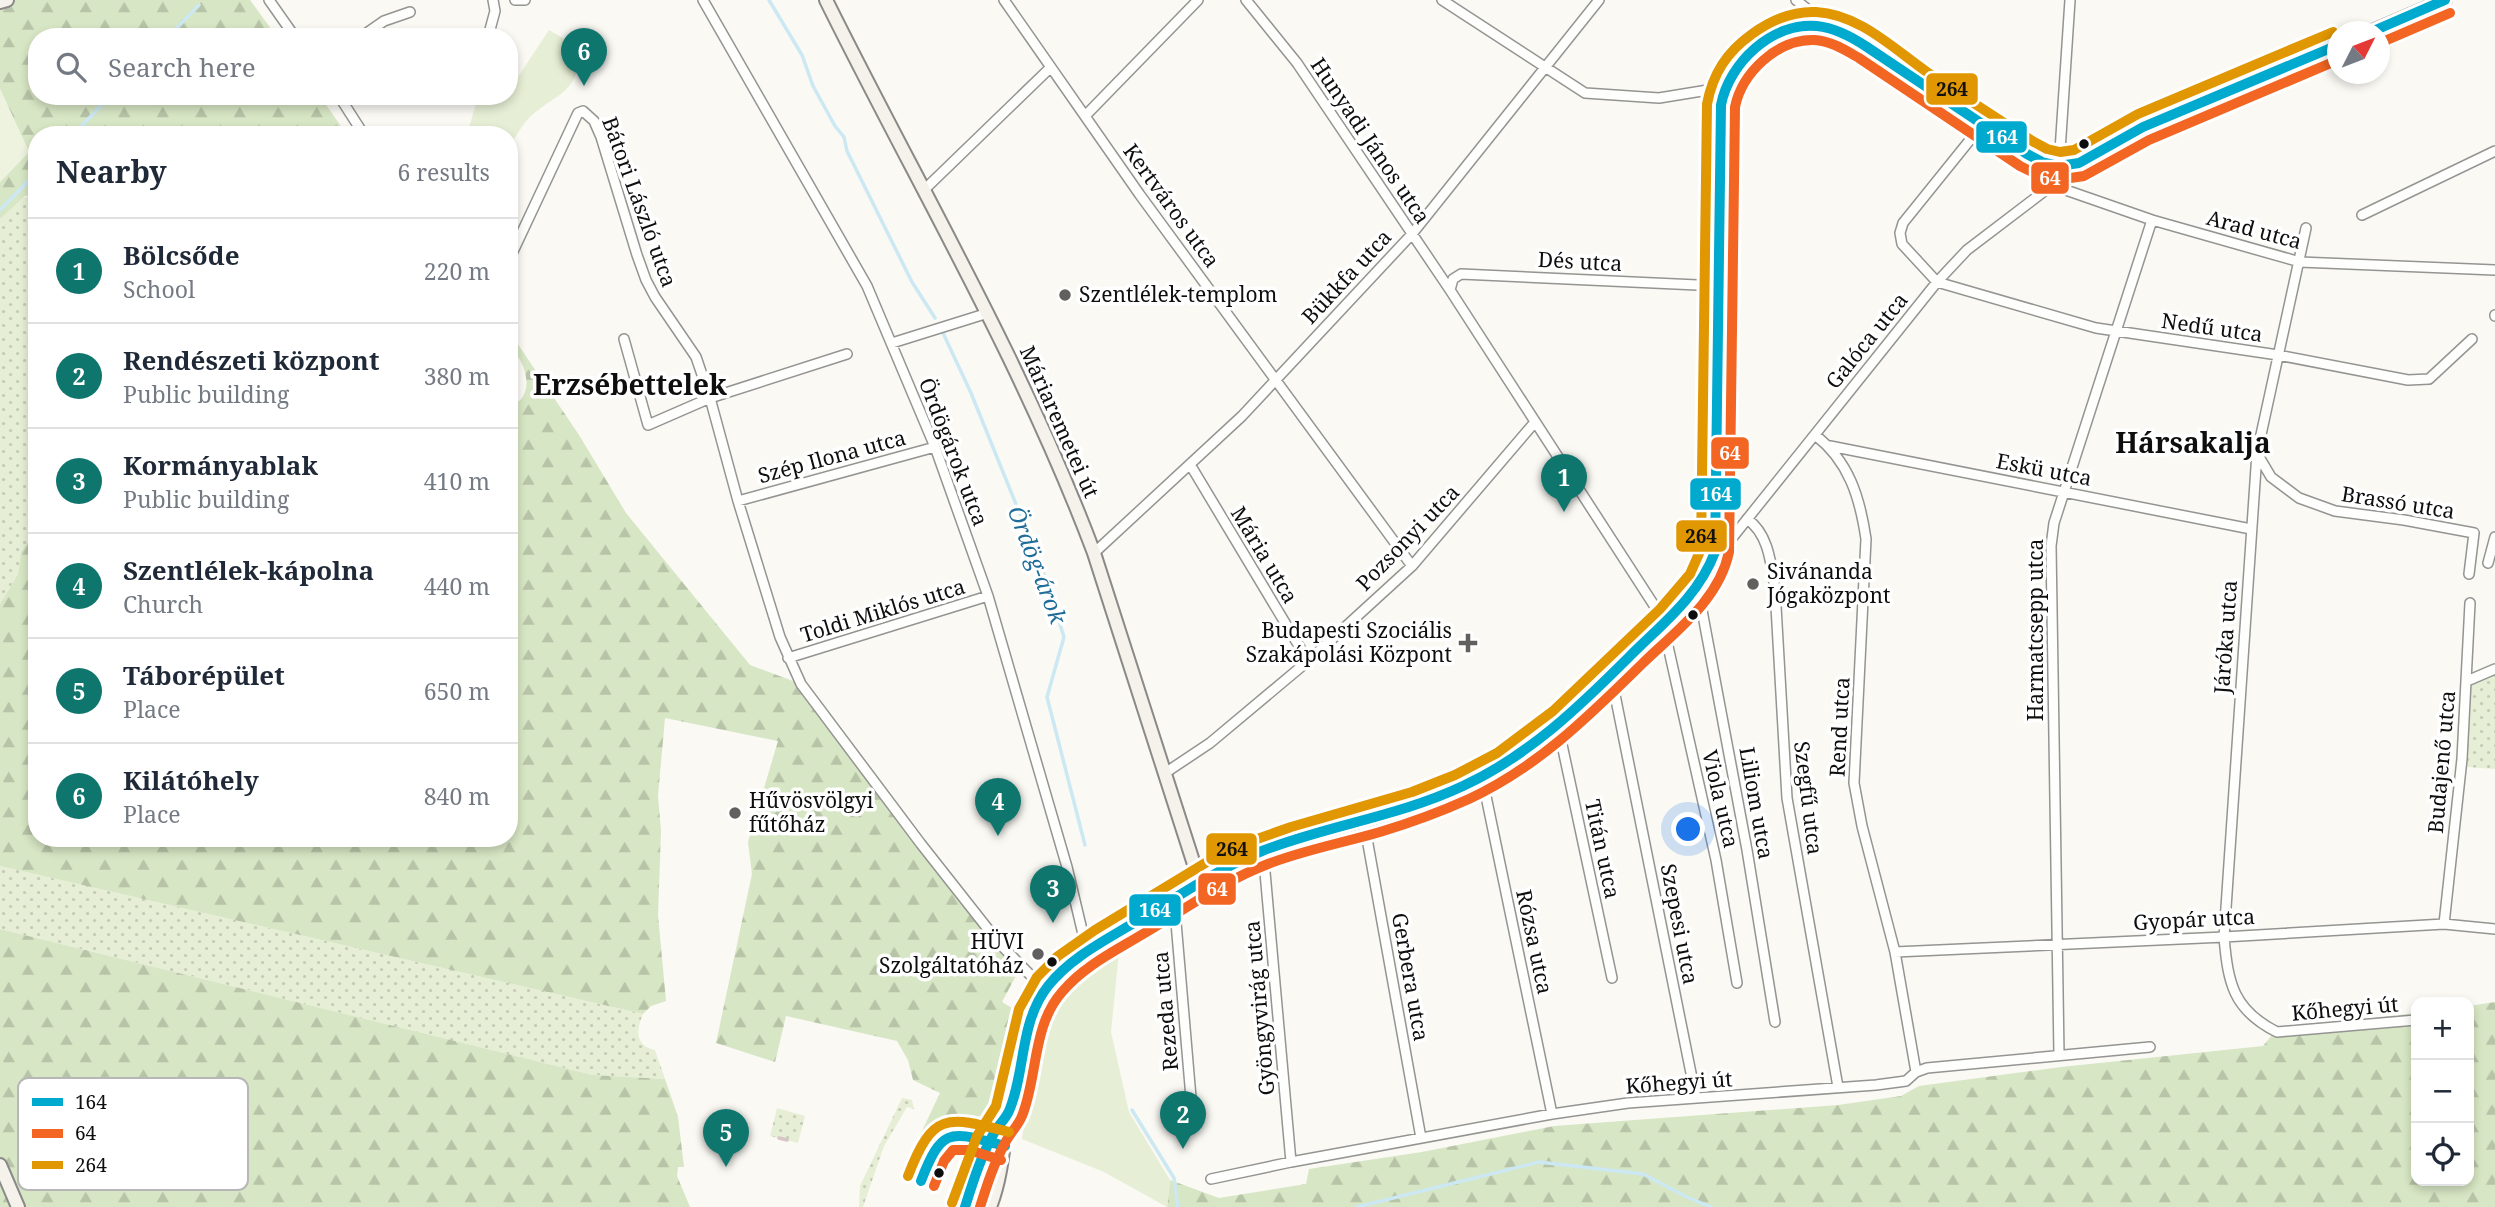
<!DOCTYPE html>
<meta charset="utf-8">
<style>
:root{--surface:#fff;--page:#f6f6f7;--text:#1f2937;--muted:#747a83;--line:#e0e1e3;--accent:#0f766e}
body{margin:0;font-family:"Noto Serif",serif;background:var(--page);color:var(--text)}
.controls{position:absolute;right:21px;bottom:21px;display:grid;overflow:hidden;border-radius:14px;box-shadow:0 4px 10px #0003}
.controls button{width:63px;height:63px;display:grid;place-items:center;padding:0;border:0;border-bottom:2px solid var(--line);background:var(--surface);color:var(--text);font:35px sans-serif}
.compass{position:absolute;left:2327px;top:21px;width:63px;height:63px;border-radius:50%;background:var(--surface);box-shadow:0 4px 10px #0003;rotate:48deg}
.you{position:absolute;left:1689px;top:830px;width:24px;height:24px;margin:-18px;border:5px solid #fff;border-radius:50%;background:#1a73e8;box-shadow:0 0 0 10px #1a73e833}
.badge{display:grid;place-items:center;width:46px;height:46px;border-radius:50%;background:var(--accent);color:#fff;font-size:23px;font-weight:700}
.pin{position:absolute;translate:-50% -58px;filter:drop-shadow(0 2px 4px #0008)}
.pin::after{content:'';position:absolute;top:37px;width:24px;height:21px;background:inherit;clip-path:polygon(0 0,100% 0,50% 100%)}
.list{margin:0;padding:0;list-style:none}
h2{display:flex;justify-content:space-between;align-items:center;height:91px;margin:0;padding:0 28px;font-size:30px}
h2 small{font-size:23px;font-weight:400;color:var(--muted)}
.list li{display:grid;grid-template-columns:46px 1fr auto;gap:21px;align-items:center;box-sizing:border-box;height:105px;padding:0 28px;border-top:2px solid var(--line)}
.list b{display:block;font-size:26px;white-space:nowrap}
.list p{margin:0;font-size:23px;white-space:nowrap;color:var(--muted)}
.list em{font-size:23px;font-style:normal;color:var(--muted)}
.icon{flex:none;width:38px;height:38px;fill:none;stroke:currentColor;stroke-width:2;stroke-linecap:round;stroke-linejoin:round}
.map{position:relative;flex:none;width:2495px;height:1207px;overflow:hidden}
.search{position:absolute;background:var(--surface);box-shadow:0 4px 10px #0003;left:28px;top:28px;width:490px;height:77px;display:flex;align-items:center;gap:18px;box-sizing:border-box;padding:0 24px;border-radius:28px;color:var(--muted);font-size:26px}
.panel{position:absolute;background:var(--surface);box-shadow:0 4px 10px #0003;left:28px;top:126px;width:490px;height:721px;border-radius:28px}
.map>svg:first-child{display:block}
</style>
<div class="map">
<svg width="2495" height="1207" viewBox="0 0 2495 1207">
<defs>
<pattern id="grass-dots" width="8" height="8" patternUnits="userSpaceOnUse" patternTransform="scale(1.75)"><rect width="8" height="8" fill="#e6efd5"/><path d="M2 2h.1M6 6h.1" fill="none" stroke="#c4ccb6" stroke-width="1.8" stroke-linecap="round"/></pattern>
<pattern id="forest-firs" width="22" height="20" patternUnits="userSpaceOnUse" patternTransform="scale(1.75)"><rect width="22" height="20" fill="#d7e6c4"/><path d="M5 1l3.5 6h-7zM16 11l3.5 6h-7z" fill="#b7c4a7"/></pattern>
</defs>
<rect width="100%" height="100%" fill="#faf9f4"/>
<path fill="url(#grass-dots)" d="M36,194l1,335 -16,23 -3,22 -18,30v-385l21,-20z
M2495,674v95l-28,-2 4,-83z
M0,866l643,148c-7,16 -8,32 12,36l10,29 -72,-4 -593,-146z
M902,1098l10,2 2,9 -7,-2 -23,39 -21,61h-4l1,-21z
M777,1108l28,8 -7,27 -28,-7z"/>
<path fill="url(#forest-firs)" d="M0,0h250l27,37h-240v59h283l27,39h-310v59l-12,2 -25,23v-37l29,-30 -29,-63z
M509,331l70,104 47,78 124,152 51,19 119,167 99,119 -17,32 18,11 -24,97 -9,7h-22l-44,16 19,-40 -27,-13 -5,-20 -11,-19 -111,-25 -11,46 -59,-19 36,-169 -4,-32 30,-101 -113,-23 -7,78 3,35 -3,84 8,86 -15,5 -8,8 -643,-148v-262l18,-30 3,-22 16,-23v309h472v-429c4,-5 10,-7 13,-11 11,-15 0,-42 -13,-51z
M0,929l593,146 72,4 13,38 6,50h-6l-1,9 13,31h-690z
M2495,1002v205h-1328l3,-27 49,18 87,-14 3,-15 113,-17 132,-26 284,-21 63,-9 18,-10 142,-19 202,-21 14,-17 139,-16v168h53v-175z"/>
<path fill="#e6efd5" d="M549,30l31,18c-1,48 -23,43 -52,71 -7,8 -13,19 -19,28v-12h-42l11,-39h31v-12l5,-1z
M1120,942l-9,90 18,80 41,68 -3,27 -63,-35 -82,-33c9,-55 8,-121 51,-162 14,-14 31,-24 47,-35z"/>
<path fill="#eef3df" d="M0,89l29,63 -29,30z"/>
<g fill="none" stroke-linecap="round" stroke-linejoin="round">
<path stroke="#cce8f3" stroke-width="3.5" d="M769,0l33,55 11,31 22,40 9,11 3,14 65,131 23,36
M168,37l31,-32
M73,135l37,-39
M0,210l37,-38
M943,333l28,60 72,178 21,66 -17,60 38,148
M1132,1110l42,68 4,29
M1357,1207l182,-45 104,12 44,23 24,10"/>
<defs>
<path id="street" d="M269,0l26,37
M515,0h10
M703,0l164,286 68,161 53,149 79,271 20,84
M1004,0l136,195 272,371
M1246,0l51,63 153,227 209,323 4,11 53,236 21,123
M1442,0l143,93 74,5 49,-8 15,2
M1796,0l16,13 6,13
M361,37l23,-16 26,-9
M488,37l7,-26 -2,-11
M339,96l25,39
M1085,116l113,-116
M1982,125l-79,98 -3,10 2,11 35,38 159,46 182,27 130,25 21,-1 43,-40
M2055,183l5,5 92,32 148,42 195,8
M925,189l125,-121
M2362,215l133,-64
M2306,228l-49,225 -33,484c4,46 9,73 53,95l139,-12
M509,260l69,-147 5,-2 11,10 7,16 36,118 9,25 9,17 41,60 14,41 28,103 42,136 21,47 120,160 78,99 46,47
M1450,290l3,-11 8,-5 258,12
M2495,316v-1
M624,339l24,86 62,-27 137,-44
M892,343l96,-30
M1815,435c34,26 45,63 51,104l-12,244 8,43 33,126 21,120
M1830,446l421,83
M2258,455l13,22 28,21 36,13 69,9 70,13 -5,41
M1191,466l117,195
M738,501l197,-54
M1747,519c22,15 24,45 28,70l12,209 51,289
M1715,552l13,-9 209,-261 30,-32 88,-67 4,-17 11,-166
M1094,553l148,-137 170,-182 187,-234
M2488,563l7,-26
M1692,596l9,9 46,245 28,172
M788,658l200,-62
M1611,675l85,423
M2467,681l28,-12
M1558,726l54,252
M1165,773l45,-30 98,-82 104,-95 123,-144
M1482,777l70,337
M1364,822l57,316
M1263,850l28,312
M1174,899l19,222
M2444,924l18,-165 8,-156
M1895,952l329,-15 220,-13 51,5
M2059,1055l-8,-509 3,-23 98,-303
M1211,1179l80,-17 261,-48 76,-11 248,-18 30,-4 10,-9 11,-4 223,-21"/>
<path id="secondary" d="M826,0c91,184 196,361 268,553l106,330
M0,2l7,-2
M2370,32l75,-32
M0,1165l18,42
M990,1207c12,-31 13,-61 18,-93 3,-21 10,-41 15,-62 5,-21 10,-45 23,-64 20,-28 55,-45 84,-63 43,-25 86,-57 133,-75 41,-15 85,-23 127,-36 32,-9 64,-22 93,-37 59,-31 103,-78 150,-124 31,-30 70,-58 82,-101l6,-447c4,-25 15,-42 36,-57 17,-13 37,-23 59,-22 31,1 72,36 98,54 37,25 74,50 113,74l15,8 17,4 20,-3 64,-36 195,-82"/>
</defs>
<use href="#street" stroke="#949492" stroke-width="12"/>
<use href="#secondary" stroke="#8b8a88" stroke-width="16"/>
<use href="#street" stroke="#fefefd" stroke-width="9"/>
<use href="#secondary" stroke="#f4f2eb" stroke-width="12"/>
<path stroke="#d6c6c8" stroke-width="2" d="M947,1207l6,-17"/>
<path stroke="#d6c6c8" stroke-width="3.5" d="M779,1138l8,2"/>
<defs>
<path id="bus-1" d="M2371,32l74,-32
M921,1181c22,-57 30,-49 84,-35
M965,1207c8,-25 16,-51 29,-74 4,-8 11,-13 15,-22 17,-40 10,-88 39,-125 23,-29 58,-46 89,-65 41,-24 80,-52 125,-70 66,-26 135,-34 201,-65 65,-30 115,-78 166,-129 33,-33 69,-60 86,-105l6,-447c8,-42 51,-83 96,-79 19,2 35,11 50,21l160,107 15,8 17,4 20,-3 64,-36 195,-82"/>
<path id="bus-2" d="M2380,43l70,-30
M934,1186l10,-25 9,-11h16l32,10
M980,1207c7,-22 14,-44 25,-64 5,-10 13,-17 17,-27 16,-40 10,-90 40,-124 22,-26 53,-41 81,-58 41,-24 80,-53 125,-70 36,-14 74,-21 112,-32 30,-9 60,-20 89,-33 69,-32 120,-83 174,-136 33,-32 76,-63 86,-111l6,-445c7,-34 42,-68 79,-67 17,1 31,10 45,18l161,108 18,9 19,5 27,-4 65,-36 189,-80"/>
<path id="bus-3" d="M908,1176c25,-65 39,-60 101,-44
M952,1203l25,-67 19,-30 23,-97 18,-32 21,-21 37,-26 112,-68 33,-17 51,-18 121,-35 43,-17 42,-22 56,-42 107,-102 30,-35 11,-25 6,-445c6,-31 20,-52 45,-70 18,-13 41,-23 64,-22 43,2 78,37 111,60 35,24 71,47 107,70l13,7 13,3 14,-2 64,-36 195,-82"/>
</defs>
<use href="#bus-1" stroke="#fff" stroke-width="16"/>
<use href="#bus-2" stroke="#fff" stroke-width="16"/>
<use href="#bus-3" stroke="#fff" stroke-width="16"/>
<use href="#bus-1" stroke="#00a9ce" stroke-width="10"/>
<use href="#bus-2" stroke="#f26522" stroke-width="10"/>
<use href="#bus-3" stroke="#e09701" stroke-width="10"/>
</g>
<g fill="#0e0e0e" stroke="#fff" stroke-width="2.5">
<circle cx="2084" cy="144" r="6"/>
<circle cx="1693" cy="615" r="6"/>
<circle cx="1052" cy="962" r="6"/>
<circle cx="939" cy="1173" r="6"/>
</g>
<g fill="#61605e" stroke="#fff" stroke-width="2.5">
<circle cx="1065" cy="295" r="7"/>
<circle cx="1753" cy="584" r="7"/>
<path d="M1464.5 632.5h7v7h7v7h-7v7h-7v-7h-7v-7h7z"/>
<circle cx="735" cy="813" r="7"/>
<circle cx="1038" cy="954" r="7"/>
</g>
<g text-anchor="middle" stroke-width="7" stroke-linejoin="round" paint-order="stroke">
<g font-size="21" fill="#0e0e0e" stroke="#fff">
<text transform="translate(1370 141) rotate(56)" y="7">Hunyadi János utca</text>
<text transform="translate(639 202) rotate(70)" y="7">Bátori László utca</text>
<text transform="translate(1171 206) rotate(54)" y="7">Kertváros utca</text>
<text transform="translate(2254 230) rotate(15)" y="7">Arad utca</text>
<text transform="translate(1580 262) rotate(3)" y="7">Dés utca</text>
<text transform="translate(1347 277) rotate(-47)" y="7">Bükkfa utca</text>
<text transform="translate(2212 328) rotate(8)" y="7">Nedű utca</text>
<text transform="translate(1867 341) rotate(-51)" y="7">Galóca utca</text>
<text transform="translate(1059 422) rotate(66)" y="7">Máriaremetei út</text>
<text transform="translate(953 452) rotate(69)" y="7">Ördögárok utca</text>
<text transform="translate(832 457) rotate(-15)" y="7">Szép Ilona utca</text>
<text transform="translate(2044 470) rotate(11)" y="7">Eskü utca</text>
<text transform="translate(2398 503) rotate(9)" y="7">Brassó utca</text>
<text transform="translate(1408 538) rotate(-46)" y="7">Pozsonyi utca</text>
<text transform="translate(1264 555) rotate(59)" y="7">Mária utca</text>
<text transform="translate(883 611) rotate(-17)" y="7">Toldi Miklós utca</text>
<text transform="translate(2036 630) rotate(-90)" y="7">Harmatcsepp utca</text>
<text transform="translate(2226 637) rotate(-86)" y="7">Járóka utca</text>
<text transform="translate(1840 727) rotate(-87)" y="7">Rend utca</text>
<text transform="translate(2442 762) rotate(-85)" y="7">Budajenő utca</text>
<text transform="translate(1808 798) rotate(83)" y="7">Szegfű utca</text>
<text transform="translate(1720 799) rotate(77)" y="7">Viola utca</text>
<text transform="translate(1756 803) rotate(80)" y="7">Liliom utca</text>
<text transform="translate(1602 849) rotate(78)" y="7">Titán utca</text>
<text transform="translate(2194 920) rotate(-3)" y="7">Gyopár utca</text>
<text transform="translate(1679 924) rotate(79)" y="7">Szepesi utca</text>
<text transform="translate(1534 942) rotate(78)" y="7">Rózsa utca</text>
<text transform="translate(1410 977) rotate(80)" y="7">Gerbera utca</text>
<text transform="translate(1260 1008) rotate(-95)" y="7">Gyöngyvirág utca</text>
<text transform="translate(2345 1009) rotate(-5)" y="7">Kőhegyi út</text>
<text transform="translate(1166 1011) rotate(-95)" y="7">Rezeda utca</text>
<text transform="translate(1679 1083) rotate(-4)" y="7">Kőhegyi út</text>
</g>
<g font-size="21" fill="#0e0e0e" stroke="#fff" text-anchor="start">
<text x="1079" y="302">Szentlélek-templom</text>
<text x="1767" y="579">Sivánanda<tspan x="1767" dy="24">Jógaközpont</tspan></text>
<text x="1452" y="638" text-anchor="end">Budapesti Szociális<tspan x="1452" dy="24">Szakápolási Központ</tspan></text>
<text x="749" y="808">Hűvösvölgyi<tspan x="749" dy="24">fűtőház</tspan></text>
<text x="1024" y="949" text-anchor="end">HÜVI<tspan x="1024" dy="24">Szolgáltatóház</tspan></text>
</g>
<g font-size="23" font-style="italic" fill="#1f6d98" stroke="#fff">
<text transform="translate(1037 565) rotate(69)" y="8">Ördög-árok</text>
</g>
<g font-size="28" font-weight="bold" fill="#0e0e0e" stroke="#fff">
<text x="630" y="395">Erzsébettelek</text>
<text x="2193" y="453">Hársakalja</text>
</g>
</g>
<rect x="18" y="1078" width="230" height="112" rx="10" fill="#fff" stroke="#b7b7b7" stroke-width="2"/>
<rect x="32" y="1098" width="31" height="8" fill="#00a9ce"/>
<rect x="32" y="1129" width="31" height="9" fill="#f26522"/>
<rect x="32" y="1161" width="31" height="8" fill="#e09701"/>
<g font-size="19" fill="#0e0e0e">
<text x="75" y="1109">164</text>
<text x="75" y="1140">64</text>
<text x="75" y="1172">264</text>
</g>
<g stroke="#fff" stroke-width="2.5">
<rect x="1925" y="72" width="54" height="34" rx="7" fill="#e09701"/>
<rect x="1975" y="120" width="53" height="34" rx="7" fill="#00a9ce"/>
<rect x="2030" y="161" width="40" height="34" rx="7" fill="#f26522"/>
<rect x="1710" y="436" width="40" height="34" rx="7" fill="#f26522"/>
<rect x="1689" y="477" width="53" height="34" rx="7" fill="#00a9ce"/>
<rect x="1675" y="519" width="53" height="34" rx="7" fill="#e09701"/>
<rect x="1205" y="832" width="53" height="34" rx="7" fill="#e09701"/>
<rect x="1197" y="872" width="40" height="34" rx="7" fill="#f26522"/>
<rect x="1128" y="893" width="54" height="34" rx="7" fill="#00a9ce"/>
</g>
<g font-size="19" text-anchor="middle" font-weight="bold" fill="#fff">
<text x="2002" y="144">164</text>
<text x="2050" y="185">64</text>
<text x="1730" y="460">64</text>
<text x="1716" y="501">164</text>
<text x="1217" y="896">64</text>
<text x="1155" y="917">164</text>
</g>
<g font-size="19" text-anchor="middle" font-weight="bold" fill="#111">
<text x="1952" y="96">264</text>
<text x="1701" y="543">264</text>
<text x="1232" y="856">264</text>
</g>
</svg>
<div class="controls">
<button>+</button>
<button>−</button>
<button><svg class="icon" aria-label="locate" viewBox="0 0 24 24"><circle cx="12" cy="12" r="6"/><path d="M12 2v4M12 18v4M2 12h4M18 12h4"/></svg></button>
</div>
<svg class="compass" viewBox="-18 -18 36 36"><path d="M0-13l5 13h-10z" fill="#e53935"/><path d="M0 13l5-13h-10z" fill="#747a83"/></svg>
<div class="you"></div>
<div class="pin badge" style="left:1564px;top:512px">1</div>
<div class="pin badge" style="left:1183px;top:1149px">2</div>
<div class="pin badge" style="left:1053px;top:923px">3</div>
<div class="pin badge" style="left:998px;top:836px">4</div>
<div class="pin badge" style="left:726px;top:1167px">5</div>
<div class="pin badge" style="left:584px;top:86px">6</div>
<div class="search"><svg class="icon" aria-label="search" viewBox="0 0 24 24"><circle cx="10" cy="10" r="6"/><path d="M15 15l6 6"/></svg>Search here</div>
<section class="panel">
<h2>Nearby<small>6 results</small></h2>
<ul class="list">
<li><span class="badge">1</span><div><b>Bölcsőde</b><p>School</p></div><em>220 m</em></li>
<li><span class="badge">2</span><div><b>Rendészeti központ</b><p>Public building</p></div><em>380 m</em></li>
<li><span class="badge">3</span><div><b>Kormányablak</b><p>Public building</p></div><em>410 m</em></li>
<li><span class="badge">4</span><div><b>Szentlélek-kápolna</b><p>Church</p></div><em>440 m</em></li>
<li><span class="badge">5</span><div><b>Táborépület</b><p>Place</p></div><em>650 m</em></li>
<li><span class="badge">6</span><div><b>Kilátóhely</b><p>Place</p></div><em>840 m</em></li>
</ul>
</section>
</div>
